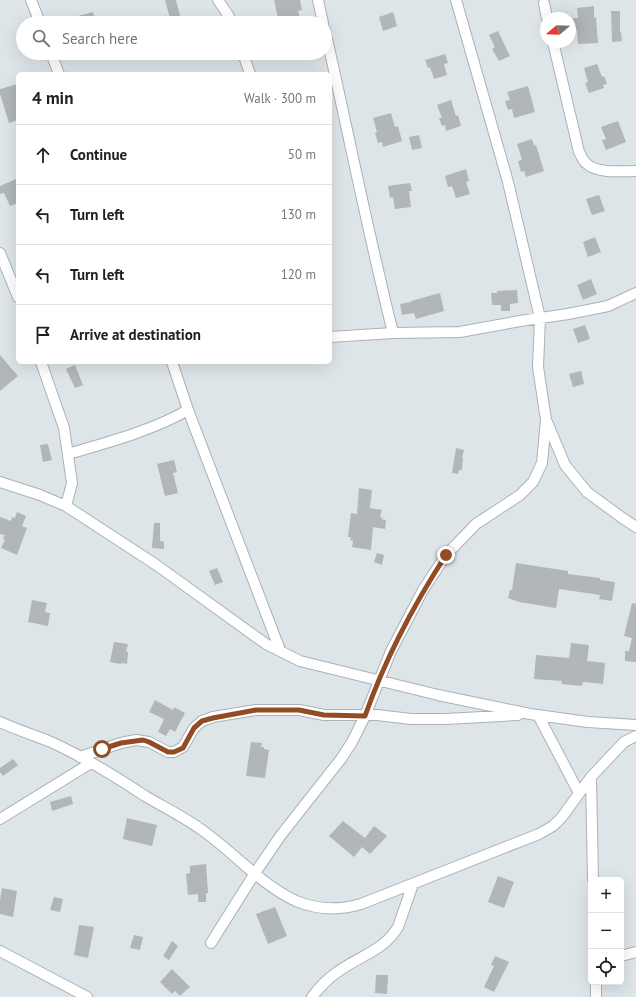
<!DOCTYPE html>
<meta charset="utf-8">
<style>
:root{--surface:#fff;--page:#f2f2f2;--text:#202124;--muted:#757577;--line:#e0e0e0}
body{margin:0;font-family:"PT Sans",sans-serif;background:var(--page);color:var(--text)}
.controls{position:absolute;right:12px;bottom:12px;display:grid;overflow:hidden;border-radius:6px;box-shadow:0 4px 16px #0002}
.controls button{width:36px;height:36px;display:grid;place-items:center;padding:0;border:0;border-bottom:1px solid var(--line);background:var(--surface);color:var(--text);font:20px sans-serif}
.compass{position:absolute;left:540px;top:12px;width:36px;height:36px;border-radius:50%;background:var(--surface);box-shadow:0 4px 16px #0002;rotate:251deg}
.stop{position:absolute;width:12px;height:12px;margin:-9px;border:3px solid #924c25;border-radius:50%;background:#fff}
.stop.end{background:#924c25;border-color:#fff;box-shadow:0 1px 4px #0008}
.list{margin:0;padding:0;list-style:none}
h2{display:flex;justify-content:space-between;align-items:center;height:52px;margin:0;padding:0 16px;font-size:17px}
h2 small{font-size:13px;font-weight:400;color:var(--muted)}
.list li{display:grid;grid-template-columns:26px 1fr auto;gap:12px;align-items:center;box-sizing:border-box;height:60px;padding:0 16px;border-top:1px solid var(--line)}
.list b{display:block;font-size:15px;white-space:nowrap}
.list em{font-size:13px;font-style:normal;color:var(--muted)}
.icon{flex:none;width:22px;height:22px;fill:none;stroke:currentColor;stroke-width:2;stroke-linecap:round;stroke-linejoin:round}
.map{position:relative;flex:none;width:636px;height:997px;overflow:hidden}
.search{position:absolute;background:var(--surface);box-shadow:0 4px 16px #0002;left:16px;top:16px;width:316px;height:44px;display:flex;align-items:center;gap:10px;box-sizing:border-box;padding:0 14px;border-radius:22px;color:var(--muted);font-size:15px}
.panel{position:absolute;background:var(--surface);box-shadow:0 4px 16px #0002;left:16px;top:72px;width:316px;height:292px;border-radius:6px}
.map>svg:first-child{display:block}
</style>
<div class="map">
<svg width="636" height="997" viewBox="0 0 636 997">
<rect width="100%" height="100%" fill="#dee5e9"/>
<path fill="#b0b6ba" d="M165,0h11l5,19 -10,3z
M274,0h26l2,10 -4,1 3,12h-22z
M594,6v12l2,-1 2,26 -20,1 -1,-14h-3l-1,-12h5l-1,-10z
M611,11h9v21h1l1,9 -10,1z
M93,12l3,11h-16l-2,-7z
M393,12l4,14 -14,5 -4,-14z
M498,31l12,25 -11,5 -7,-12 3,-2 -6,-12z
M445,54l3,9 -4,1 3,11 -13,4 -4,-12 -2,1 -3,-8z
M597,64l5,13 2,-1 3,8 -4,1 1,3 -15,5 -4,-10 3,-1 -4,-14z
M18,84v36l-9,3 -9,-29v-5z
M528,86l7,26 -21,6 -2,-9 -4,1 -3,-9 5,-1 -3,-8z
M451,100l5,16 2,-1 3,11 -15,5 -1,-6 -3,1 -3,-8h3l-5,-13z
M391,113l4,14 3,-1 4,15 -19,6 -1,-5 -4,1 -3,-10 2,-1 -4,-14z
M618,121l8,21 -20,8 -4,-10 4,-1 -5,-12z
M419,135l3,13 -10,2 -3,-13z
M532,139l2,7 2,-1 8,26 -18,6 -2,-6 -3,1 -3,-11 4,-1 -5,-16z
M466,169l3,12 -3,1 4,12 -14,4 -4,-12 -4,1 -3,-11z
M16,179l2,4v20l-8,3 -6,-13 -4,1v-8z
M410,183l2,8h-3l2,16 -16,2 -2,-12 -3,1 -2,-12z
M599,195l6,16 -13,4 -6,-16z
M595,237l6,15 -13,5 -5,-15z
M591,279l6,15 -14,6 -6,-15z
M517,290l1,13 -8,1v7h-9v-6h-9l-1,-12h6v-2z
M440,293l4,18 -28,8 -2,-6 -12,2 -2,-11 11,-2v-1z
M585,325l5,14 -12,4 -5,-14z
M0,355l18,21 -18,15z
M75,365l8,20 -8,3 -9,-19z
M581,371l3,13 -11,3 -4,-13z
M48,444l4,16 -9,2 -3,-17z
M456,448l8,2 -2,8h1l-1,12h-3l-1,4 -6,-1z
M174,460l3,12 -4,1 5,20 -13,3 -8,-32z
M359,488l13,2 -2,18 12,2 -2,7h2l-1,2 5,1 -1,9 -12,-2 -2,23 -19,-3 1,-6 -3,-1 1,-3h-3l3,-24 6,1z
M17,512l9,4 -4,10 5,2 -10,27 -16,-7 4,-8 -2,-1 2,-4 -5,-1v-17l11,4 1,-4 3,1z
M154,523h6v18l4,1v7l-12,-1z
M377,553l7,2 -2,10 -8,-3z
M516,563l52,8v3l32,4v2l15,2 -3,19 -13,-2 1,-4 -41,-6 -3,19 -37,-6 -11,-4 2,-8h2z
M217,568l6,14 -8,3 -6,-14z
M32,600l15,3 -2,9 5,1 -2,13 -20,-4z
M632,603l4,1v58l-11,-1v-10h4l3,-13 -8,-2z
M114,642l14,2 -2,8h2v2l-1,10 -5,-1 -1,1 -11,-2z
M571,643l18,2 -2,16 18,2 -2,21 -20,-2 -1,4 -21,-2 1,-3 -28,-2 2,-24 33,3z
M155,700l18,10 1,-3 11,6 -10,19 -5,-3 -4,7 -8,-4 6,-13 -15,-7z
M251,742l11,1 -1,4h3v2l5,1 -4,28 -19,-2z
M13,759l5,6 -15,11 -3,-4v-4z
M71,796l2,8 -21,7 -2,-9z
M127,818l30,7 -5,21 -29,-7z
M343,821l22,17 9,-12 13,10 -17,18 -8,-7 -8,10 -25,-21z
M206,864l2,29h-2v9h-8v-8l-10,1 -2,-21 4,-1v-7z
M498,876l16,6 -10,26 -16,-6z
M2,888l15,3 -4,26 -13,-3v-14z
M54,897l9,2 -3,13 -10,-2z
M275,907l12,29 -19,8 -12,-30z
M79,925l15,2 -6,31 -14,-3z
M134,935l9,2 -3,13 -10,-2z
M172,941l6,5 -9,14 -6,-4z
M495,956l14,6 -15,30 -10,-5 10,-21 -3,-1z
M172,969l18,18 -10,9 -5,-5 -3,3 -12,-12z
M376,975h12l-1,19 -12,-1z"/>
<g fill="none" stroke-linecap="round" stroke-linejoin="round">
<defs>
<path id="minor" d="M31,0l9,23
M218,0l10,15 4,8
M318,0l5,23
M544,3l3,15
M325,30c23,101 43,203 68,303
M553,42l26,110c2,3 4,9 7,11 10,11 36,8 50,8
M51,53l8,21
M243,53l7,21
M0,253l18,44
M330,337l63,-4 67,-1 60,-11 48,-7 40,-8 28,-13
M41,362l23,66 8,55 -6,23
M172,362l16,48 92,240
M547,422l18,43 22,27 34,25 15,10
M68,454c41,-12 83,-23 120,-44
M0,482l40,13 26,11 89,58 111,80 34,17 138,34 92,19 58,8 48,3
M538,715l41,78
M0,722c17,8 34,13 51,20 33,15 64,34 94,54 19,11 39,21 57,34 30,21 62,57 94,71 22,9 42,10 65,3l178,-70 14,-8 9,-9 29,-40
M80,757l41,-14 15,-3 13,2 19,10h6l9,-5 11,-19 8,-7 11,-4 43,-7h43l25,5h53l34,4h35l72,-4
M0,819l91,-56
M593,880l-2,-103 33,-35 12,-6
M211,943l44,-70 26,-38 60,-76 11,-17 13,-26 26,-65 32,-61 23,-35 30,-31 44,-29 13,-13 9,-19 4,-43 -8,-53 2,-49 -32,-136 -52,-182
M0,951l87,46
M621,956l15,-4
M596,982v15
M312,997c7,-9 15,-18 24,-24 21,-16 48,-22 62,-46l15,-43"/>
</defs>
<use href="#minor" stroke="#abb1b6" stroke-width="12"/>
<use href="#minor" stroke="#fff" stroke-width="10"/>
</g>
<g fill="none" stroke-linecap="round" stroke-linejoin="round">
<path stroke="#924c25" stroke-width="5" d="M102,749l19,-6 22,-3 6,2 19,10h6l9,-4 11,-20 8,-7 11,-3 43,-8h43l25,5 41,1c20,-57 48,-110 81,-161"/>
</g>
</svg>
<div class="controls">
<button>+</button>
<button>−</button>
<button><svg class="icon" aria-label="locate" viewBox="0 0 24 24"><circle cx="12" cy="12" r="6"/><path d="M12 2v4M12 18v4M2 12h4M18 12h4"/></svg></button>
</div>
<svg class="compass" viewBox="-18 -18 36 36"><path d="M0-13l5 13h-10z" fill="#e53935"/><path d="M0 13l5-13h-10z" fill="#757577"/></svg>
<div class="stop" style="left:102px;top:749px"></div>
<div class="stop end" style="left:446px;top:555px"></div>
<div class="search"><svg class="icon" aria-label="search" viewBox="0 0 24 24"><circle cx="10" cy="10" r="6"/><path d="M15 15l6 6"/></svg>Search here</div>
<section class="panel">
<h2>4 min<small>Walk · 300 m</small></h2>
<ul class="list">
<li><svg class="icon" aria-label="ahead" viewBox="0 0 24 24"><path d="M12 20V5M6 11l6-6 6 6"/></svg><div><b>Continue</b></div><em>50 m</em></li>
<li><svg class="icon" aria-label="left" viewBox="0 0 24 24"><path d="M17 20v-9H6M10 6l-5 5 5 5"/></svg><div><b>Turn left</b></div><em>130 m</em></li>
<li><svg class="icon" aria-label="left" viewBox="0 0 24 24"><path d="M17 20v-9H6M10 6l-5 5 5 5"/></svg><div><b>Turn left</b></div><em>120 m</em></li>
<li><svg class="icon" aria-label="arrive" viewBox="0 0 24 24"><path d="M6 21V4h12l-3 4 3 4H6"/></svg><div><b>Arrive at destination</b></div></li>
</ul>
</section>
</div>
